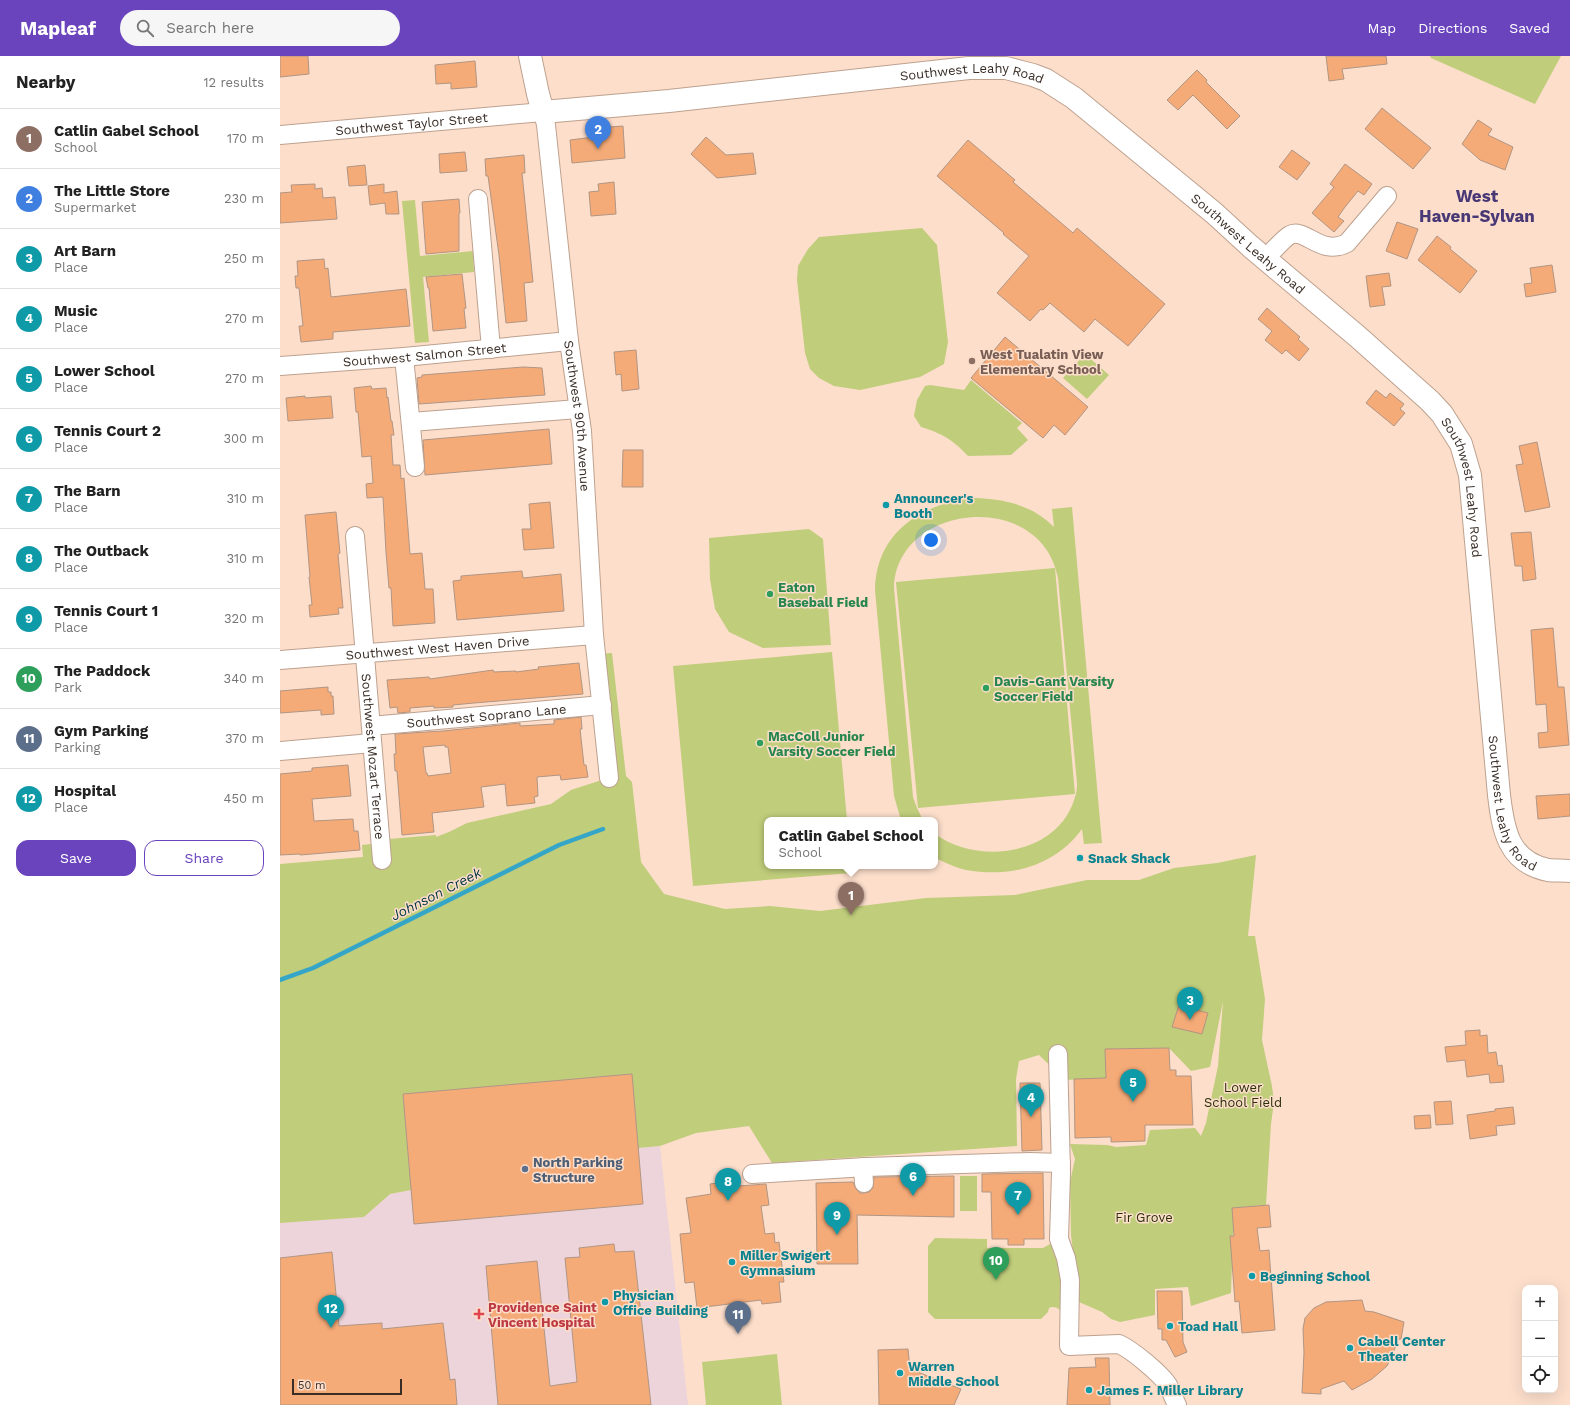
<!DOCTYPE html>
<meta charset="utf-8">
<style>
:root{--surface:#fff;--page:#f6f6f6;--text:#222;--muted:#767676;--line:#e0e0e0;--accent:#6a44bc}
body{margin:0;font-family:"Work Sans",sans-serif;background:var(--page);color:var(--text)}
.controls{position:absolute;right:12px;bottom:12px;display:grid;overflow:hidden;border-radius:8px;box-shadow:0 4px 16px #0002}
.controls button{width:36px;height:36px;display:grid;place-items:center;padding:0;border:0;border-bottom:1px solid var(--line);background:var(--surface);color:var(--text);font:20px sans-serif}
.scale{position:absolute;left:12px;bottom:10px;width:110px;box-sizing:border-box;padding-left:4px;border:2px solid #392d26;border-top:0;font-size:11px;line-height:14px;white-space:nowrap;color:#392d26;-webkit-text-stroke:3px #fcdecb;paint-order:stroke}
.you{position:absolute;left:651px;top:484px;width:14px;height:14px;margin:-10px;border:3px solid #fff;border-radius:50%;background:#1a73e8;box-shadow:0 0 0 6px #1a73e833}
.badge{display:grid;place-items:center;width:26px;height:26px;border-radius:50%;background:var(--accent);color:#fff;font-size:13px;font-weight:700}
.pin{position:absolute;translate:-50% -33px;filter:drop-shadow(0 1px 2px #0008)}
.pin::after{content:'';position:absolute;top:21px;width:14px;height:12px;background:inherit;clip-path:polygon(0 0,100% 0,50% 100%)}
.popup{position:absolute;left:484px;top:761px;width:174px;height:52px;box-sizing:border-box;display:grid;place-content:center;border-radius:8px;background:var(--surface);filter:drop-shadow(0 1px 3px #0005);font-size:13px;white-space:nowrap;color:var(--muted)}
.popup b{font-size:15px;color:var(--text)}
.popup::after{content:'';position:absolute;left:50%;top:100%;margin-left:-8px;border:8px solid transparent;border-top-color:var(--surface)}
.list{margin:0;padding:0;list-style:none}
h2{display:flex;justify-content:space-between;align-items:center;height:52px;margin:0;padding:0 16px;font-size:17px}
h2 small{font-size:13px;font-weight:400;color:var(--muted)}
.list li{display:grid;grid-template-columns:26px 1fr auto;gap:12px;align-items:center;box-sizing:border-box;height:60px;padding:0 16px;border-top:1px solid var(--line)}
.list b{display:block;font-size:15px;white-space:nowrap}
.list p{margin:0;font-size:13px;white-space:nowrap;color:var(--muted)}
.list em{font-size:13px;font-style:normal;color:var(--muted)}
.actions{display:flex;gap:8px;padding:12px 16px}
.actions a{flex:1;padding:9px 0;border:1px solid var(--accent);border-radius:12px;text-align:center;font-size:14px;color:var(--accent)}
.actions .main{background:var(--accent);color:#fff}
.icon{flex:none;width:22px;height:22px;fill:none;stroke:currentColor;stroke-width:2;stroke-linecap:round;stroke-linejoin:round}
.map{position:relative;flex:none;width:1290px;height:1349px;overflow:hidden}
header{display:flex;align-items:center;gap:24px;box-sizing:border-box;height:56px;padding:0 20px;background:var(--accent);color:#fff}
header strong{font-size:19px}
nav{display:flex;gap:22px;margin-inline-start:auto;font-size:14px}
.search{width:280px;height:36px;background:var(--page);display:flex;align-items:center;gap:10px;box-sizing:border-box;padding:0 14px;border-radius:22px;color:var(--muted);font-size:15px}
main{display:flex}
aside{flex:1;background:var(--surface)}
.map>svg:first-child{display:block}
</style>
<header>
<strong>Mapleaf</strong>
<div class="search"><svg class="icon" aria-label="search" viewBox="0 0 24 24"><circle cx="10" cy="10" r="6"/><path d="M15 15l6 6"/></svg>Search here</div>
<nav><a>Map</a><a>Directions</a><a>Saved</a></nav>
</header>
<main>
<aside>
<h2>Nearby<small>12 results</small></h2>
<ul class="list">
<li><span class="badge" style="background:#8d6e63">1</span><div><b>Catlin Gabel School</b><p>School</p></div><em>170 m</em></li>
<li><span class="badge" style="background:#3f7fe0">2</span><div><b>The Little Store</b><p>Supermarket</p></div><em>230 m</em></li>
<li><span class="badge" style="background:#0f9aa8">3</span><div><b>Art Barn</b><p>Place</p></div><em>250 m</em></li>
<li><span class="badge" style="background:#0f9aa8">4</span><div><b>Music</b><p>Place</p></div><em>270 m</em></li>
<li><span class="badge" style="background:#0f9aa8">5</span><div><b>Lower School</b><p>Place</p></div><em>270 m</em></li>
<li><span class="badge" style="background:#0f9aa8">6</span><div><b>Tennis Court 2</b><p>Place</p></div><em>300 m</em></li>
<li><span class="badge" style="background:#0f9aa8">7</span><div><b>The Barn</b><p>Place</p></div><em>310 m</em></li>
<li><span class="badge" style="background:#0f9aa8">8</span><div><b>The Outback</b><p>Place</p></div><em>310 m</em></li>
<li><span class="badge" style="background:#0f9aa8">9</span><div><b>Tennis Court 1</b><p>Place</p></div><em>320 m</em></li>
<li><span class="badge" style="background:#2e9e5b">10</span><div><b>The Paddock</b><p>Park</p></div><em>340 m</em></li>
<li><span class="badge" style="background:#5c6f8a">11</span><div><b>Gym Parking</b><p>Parking</p></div><em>370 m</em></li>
<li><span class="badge" style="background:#0f9aa8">12</span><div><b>Hospital</b><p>Place</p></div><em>450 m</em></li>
</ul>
<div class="actions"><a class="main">Save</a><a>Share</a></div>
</aside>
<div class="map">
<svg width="1290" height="1349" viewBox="0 0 1290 1349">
<rect width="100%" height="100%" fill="#fcdecb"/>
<path fill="#edd3da" d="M352,1018l6,74 22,-2 28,259h-408v-182l84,-6 26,-23 21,-4 -8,-96z"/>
<path fill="#c0cd7b" d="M1150,0h131l-26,48 -104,-46z
M135,144l5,56 53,-5 1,21 -51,5 6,65 -14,1 -13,-142z
M642,172l15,17 11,97 -4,22 -24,13 -60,13 -26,-4 -15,-8 -9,-9 -5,-16 -8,-73 1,-14 10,-17 11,-12z
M805,298l24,21 -22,24 -24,-21z
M691,324l51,43 -5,5 11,12 -17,15 -43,1c-16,-17 -25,-22 -47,-29l-7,-11 3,-16 8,-14 5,-1 34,5z
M695,442c30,1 57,7 79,29l-2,-18 20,-2 30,336 -18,1 -2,-15c-27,37 -71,49 -116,41 -10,-2 -19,-7 -29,-11l-2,-2v-23c44,32 124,21 140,-37 3,-8 2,-16 1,-24l-18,-195c-17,-90 -162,-75 -164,10l19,209 4,11 6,12h-22l-7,-24 -19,-206c1,-58 47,-87 100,-92z
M529,473l14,10 8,106 -68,3 -34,-16 -14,-23 -5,-30 -1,-41z
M775,512l20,226 -157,14 -22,-226z
M552,596l15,168h-80v46h84v7l-158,13 -20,-220z
M332,597l14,123 6,6 9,80 23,32 61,15 45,-3 50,5 106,-13 89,-3 72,-15h52l35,-12 43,-5 39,-8 -8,81h7l10,63 -3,41 10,46 2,16 -3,22 -5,81 -34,3 7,9 -6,15 -2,61 -40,13 -3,-19 -33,2v26l-35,7 -9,-3 -9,-7 -23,-10 -8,-67 -1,-53 5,-23 -5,-15 37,1 9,2 30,-2 4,-15 45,-2 6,8 5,-13 12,-57 5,-65 -13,66 -19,4 -22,-23 -64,1 1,29 -41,2 -26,-25 -20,6 -3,18 1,67 -245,17 -23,-37 -53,7 -36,13 -22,2 -6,-74 -229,20 8,96 -21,4 -26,23 -84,6v-359l83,-7 -1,-12 27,-3v-3l47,-4v2l13,-5 18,-9 84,-19 20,-14 40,-13 -12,-123z
M680,1120h17v35h-17z
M655,1182l52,1v9h56l7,-4 6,4 4,13 4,52c-5,-4 -9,-8 -15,-5l-1,4 -7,7h-106l-7,-7v-66z
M497,1298l5,51h-76l-4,-43z"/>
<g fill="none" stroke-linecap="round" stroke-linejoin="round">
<path stroke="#35a6c8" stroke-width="4.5" d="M0,924l33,-12 246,-123 44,-16"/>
</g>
<path fill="#f5ab78" stroke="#b19583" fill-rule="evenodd" d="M0,0h28l1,18 -29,3z
M1046,0h60l1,8 -45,5 2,10 -15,2z
M195,5l2,26 -26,2v-6l-15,1 -1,-19z
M917,14l10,10 -1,2 34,34 -13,13 -34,-34 -15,15 -11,-10z
M1102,52l49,40 -18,21 -48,-40z
M1198,64l14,9 -4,6 25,12 -8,23 -25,-10 -18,-16z
M343,70l2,32 -53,5 -2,-23 24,-3 -1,-5h3v-4z
M426,81l20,18 27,-2 3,21 -39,4 -26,-24z
M688,84l47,40 -2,2 60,51 4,-5 88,76 -37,42 -33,-27 -11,13 -34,-29 -7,7 -2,-1 -11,12 -33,-28 32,-37 -26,-22 1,-1 -67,-57z
M1012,94l18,13 -13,17 -18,-13z
M185,96l2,19 -27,2 -1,-19z
M244,99l1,18h-3l11,109 -9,1 3,38 -21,2 -7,-68 -11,-79h-2l-1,-17z
M1065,108l27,20 -8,11 -6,-4 -13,16 -7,10 6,4 -10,11 -22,-19 22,-26 -4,-3z
M85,109l2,20 -18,1 -2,-19z
M334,126l2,32 -25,2 -2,-24 10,-1 -1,-7z
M35,128v5l7,-1 1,10 12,-1 2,22 -57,4v-30l12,-1 -1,-7z
M104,128v9l13,-2 2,23h-13l-1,-11 -15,2 -2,-19z
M179,143l1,14h-1v38l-33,3 -4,-52z
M1117,166l21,7 -11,30 -21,-8z
M1157,180l14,11 -1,2 27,22 -17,22 -42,-33z
M44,203l1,10 3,-1 3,29 75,-8 4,37 -77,6v7l-32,3 -2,-16h4l-4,-38h-3l-1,-12h3l-1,-15z
M1272,209l4,27 -30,5 -2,-13 8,-1 -2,-15z
M1109,217l2,13 -9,1 3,18 -15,2 -4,-31z
M182,218l4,34 -2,1 2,19 -33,3 -4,-43h-1l-2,-11z
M987,252l33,29 -2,2 11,10 -10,12 -13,-11 -4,4 -17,-14 7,-9 -14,-12z
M725,281l83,70 -23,28 -11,-10 -11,13 -72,-60z
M356,294l3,39 -17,2 -1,-17 -5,1 -2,-23z
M243,311l19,1 3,27 -126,9 -2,-26 5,-1v-2z
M91,330l1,3 14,-1 1,10 1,-1 3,24h1l2,14h-3l2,30h7l1,14 3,-1 6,76 12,-1 3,36h8l2,34 -42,3 -2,-38h-2l-3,-36 -3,-55 -16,1 -1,-14 7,-1 -2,-27 -9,1 -4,-45h-2l-2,-24z
M1096,334l10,8 4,-5 14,11 -4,5 5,4 -11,13 -28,-23z
M25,340v2l26,-2 2,22 -45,3 -2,-23z
M269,373l3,35 -127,11 -2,-35z
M1257,386l13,65 -25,5 -9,-47 7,-1 -4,-18z
M343,394h20v37h-21z
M270,446l4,46 -30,2 -2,-21h9l-2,-25z
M56,456l4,41 -2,1 5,54h-5l1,6 -29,3 -1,-12h3l-3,-28h1l-5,-62z
M1251,476l5,47 -13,2 -1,-15h-7l-4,-33z
M242,515l1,7 38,-4 3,37 -107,9 -4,-39 8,-1v-4z
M1273,572l5,59h6l5,58 -30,3 -1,-15 10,-1 -2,-28 -10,1 -5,-75z
M299,607l4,31 -109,9 -21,2v2l-19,1v-2l-24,2v4l-12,1 -1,-6 -7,1 -3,-28 42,-3 1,2 63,-9 1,2 22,-1v1l23,-3 -1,-2z
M48,631v5h3v4h2l1,18 -13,1v-5l-41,3v-22z
M301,661l1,12h-2l4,36h2l2,12 -27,3 -1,-5 -23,2 1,19 -4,1 1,6 -28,3 -2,-22 -24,3 3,20 -52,6 2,19 -32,3 -5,-64h-2l-1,-17h2l-1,-20 48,-3 77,-8v3l34,-2v-4zM165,689v2h3l3,26 -23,3 -1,-3h-1l-3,-26z
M68,709l3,31 -39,3 2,22 39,-2 1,12h4l2,19 -60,5v-1l-20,1v-81l32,-3v-3z
M1290,738v22l-32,3 -2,-23z
M899,949l29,8 -6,21 -30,-7z
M1200,974v6l7,-1 1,18 8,-1 2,14 4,-1 2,17 -14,1 -1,-9 -22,3 -2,-17 -18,2 -2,-15 21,-2 -1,-14z
M889,992l1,22h6v6h15l2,49h-48v16l-34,1v-5l-36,1 -1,-59 32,-1 -1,-29z
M352,1018l11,130 -229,20 -11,-130z
M740,1027h20l2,67 -20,1z
M1171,1045l2,23 -17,1 -2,-23z
M1233,1051l2,17 -19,2 1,9 -27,4 -3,-24 28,-4v-2z
M1150,1059l1,13 -16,1 -1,-13z
M763,1117l1,66h-20v6h-16v-6h-16l-1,-47h-9v-18z
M674,1120v41l-97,-2 1,49h-41l-1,-81 37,-1 3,7 4,4h4l5,-1 4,-4 1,-11z
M444,1126l1,5 41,-3 3,21 -8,1 4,28 9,-1 1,10 4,-1 5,40h-5l2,20 -19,2 -1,-4 -64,8 -3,-26 -9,1 -5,-49 11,-1 -5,-35 25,-4 -1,-10z
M989,1149l2,22 -14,1 3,23 9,-1 6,80 -33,3 -3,-32 -4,1 -5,-66h4l-2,-28z
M334,1188l1,8 19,-1 17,154h-153l-12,-139 51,-5 13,125 27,-4 -12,-124 15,-1 -1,-9z
M52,1196l7,74 43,-3v6l61,-6 7,57 5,-1 2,26h-177v-147z
M877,1235h25l1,51 4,10 -12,5 -9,-17h-4v-11h-4z
M1082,1244l3,11 9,1 30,10 -3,17h-2l-12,27 -15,13 -20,11 -8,-9 -23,8v5l-19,-1 2,-40 -1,-24 2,-11 9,-10 12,-6z
M628,1293l2,20 51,20 -7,16h-75l-1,-55z
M815,1302h14l1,47h-43l2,-37 27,-1z"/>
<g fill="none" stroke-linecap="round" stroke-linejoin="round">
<defs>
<g id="street">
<path id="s1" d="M0,79l263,-23 3,13 23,216 13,90 12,204 15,143"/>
<path d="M198,143l13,150"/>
<path d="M985,203c6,-6 19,-21 25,-24 15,-8 31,22 57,8l40,-47"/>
<path d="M124,301l11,110"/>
<path id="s2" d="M0,310l124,-9 165,-16"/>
<path d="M131,366l167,-13"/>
<path id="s3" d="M75,480l27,324"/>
<path id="s4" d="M0,604l314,-25"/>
<path id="s5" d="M91,670l231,-21"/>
<path d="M0,695l92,-8"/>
<path d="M778,998l3,119 -2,66 7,19 4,22 -1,66 50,-2c13,6 41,29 49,41 3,6 6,14 9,20"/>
<path d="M583,1111l1,16"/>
<path d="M472,1118l114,-7 163,-5 32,1"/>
</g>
<g id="secondary">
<path id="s6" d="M250,0l8,38 5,18 126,-11 300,-33h37l27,7 13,5 28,18 140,115 36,33 107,90 73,65 12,13 19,30 9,31 29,320c4,34 9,67 49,75 7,1 15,0 22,1"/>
</g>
</defs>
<use href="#street" stroke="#bda18f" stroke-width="20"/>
<use href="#secondary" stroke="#bda18f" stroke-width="24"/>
<use href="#street" stroke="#fff" stroke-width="18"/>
<use href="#secondary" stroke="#fff" stroke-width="22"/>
</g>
<circle fill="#8d6e63" stroke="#fcdecb" stroke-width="1.5" cx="692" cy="305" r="4"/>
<g fill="#0f9aa8" stroke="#fcdecb" stroke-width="1.5">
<circle cx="606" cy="449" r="4"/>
<circle cx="800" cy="802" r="4"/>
<circle cx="452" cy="1206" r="4"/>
<circle cx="972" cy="1220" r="4"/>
<circle cx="325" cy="1246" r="4"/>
<circle cx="890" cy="1270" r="4"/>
<circle cx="1070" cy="1292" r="4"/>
<circle cx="620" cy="1317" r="4"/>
<circle cx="809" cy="1334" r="4"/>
</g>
<g fill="#2e9e5b" stroke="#fcdecb" stroke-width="1.5">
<circle cx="490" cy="538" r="4"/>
<circle cx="706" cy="632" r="4"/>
<circle cx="480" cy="687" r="4"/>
</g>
<circle fill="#5c6f8a" stroke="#fcdecb" stroke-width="1.5" cx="245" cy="1113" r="4"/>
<path fill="#e0444e" stroke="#fcdecb" stroke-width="1.5" d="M197 1252h4v4h4v4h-4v4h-4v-4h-4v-4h4z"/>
<g text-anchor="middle" stroke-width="3" stroke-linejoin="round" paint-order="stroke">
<g font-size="13" fill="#392d26" stroke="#fcdecb">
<text dy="5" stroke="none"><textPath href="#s6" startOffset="489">Southwest Leahy Road</textPath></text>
<text dy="5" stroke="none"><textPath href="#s1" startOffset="132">Southwest Taylor Street</textPath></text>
<text dy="5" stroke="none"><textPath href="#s6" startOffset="825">Southwest Leahy Road</textPath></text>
<text dy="5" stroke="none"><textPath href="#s2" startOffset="145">Southwest Salmon Street</textPath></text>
<text dy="5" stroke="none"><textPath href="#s1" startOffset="570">Southwest 90th Avenue</textPath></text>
<text dy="5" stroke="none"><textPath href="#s6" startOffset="1161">Southwest Leahy Road</textPath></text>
<text dy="5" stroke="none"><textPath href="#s4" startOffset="158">Southwest West Haven Drive</textPath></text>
<text dy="5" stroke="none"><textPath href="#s5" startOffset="116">Southwest Soprano Lane</textPath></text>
<text dy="5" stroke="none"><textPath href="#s3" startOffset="221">Southwest Mozart Terrace</textPath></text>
<text dy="5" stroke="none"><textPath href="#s6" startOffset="1485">Southwest Leahy Road</textPath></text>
</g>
<g font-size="13" font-weight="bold" fill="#785e54" stroke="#fcdecb" text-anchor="start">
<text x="700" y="303">West Tualatin View<tspan x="700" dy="15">Elementary School</tspan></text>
</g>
<g font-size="13" font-weight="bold" fill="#0d838f" stroke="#fcdecb" text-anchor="start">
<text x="614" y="447">Announcer's<tspan x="614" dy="15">Booth</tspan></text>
<text x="808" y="807">Snack Shack</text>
<text x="460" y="1204">Miller Swigert<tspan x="460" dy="15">Gymnasium</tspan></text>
<text x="980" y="1225">Beginning School</text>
<text x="333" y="1244">Physician<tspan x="333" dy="15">Office Building</tspan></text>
<text x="898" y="1275">Toad Hall</text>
<text x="1078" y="1290">Cabell Center<tspan x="1078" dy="15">Theater</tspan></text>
<text x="628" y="1315">Warren<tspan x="628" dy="15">Middle School</tspan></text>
<text x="817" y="1339">James F. Miller Library</text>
</g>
<g font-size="13" font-weight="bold" fill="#27864d" stroke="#fcdecb" text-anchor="start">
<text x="498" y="536">Eaton<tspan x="498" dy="15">Baseball Field</tspan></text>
<text x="714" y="630">Davis-Gant Varsity<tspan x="714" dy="15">Soccer Field</tspan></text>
<text x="488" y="685">MacColl Junior<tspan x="488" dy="15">Varsity Soccer Field</tspan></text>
</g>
<g font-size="13" fill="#2a2f0a" stroke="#fcdecb">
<text x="963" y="1036">Lower<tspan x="963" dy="15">School Field</tspan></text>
<text x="864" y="1166">Fir Grove</text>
</g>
<g font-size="13" font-weight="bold" fill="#4e5e75" stroke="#fcdecb" text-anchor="start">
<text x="253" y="1111">North Parking<tspan x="253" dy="15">Structure</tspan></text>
</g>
<g font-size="13" font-weight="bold" fill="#be3a42" stroke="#fcdecb" text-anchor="start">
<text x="208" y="1256">Providence Saint<tspan x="208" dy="15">Vincent Hospital</tspan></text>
</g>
<g font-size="14" font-style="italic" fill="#003341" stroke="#fcdecb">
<text transform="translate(156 838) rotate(-27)" y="5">Johnson Creek</text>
</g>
<g font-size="17" font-weight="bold" fill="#483875" stroke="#fcdecb">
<text x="1197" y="146">West<tspan x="1197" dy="20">Haven-Sylvan</tspan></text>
</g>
</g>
</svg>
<div class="controls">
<button>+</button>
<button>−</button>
<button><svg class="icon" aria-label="locate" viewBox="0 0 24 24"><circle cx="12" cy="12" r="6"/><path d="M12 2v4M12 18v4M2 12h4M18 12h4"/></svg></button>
</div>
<div class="scale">50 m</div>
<div class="you"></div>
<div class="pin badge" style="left:571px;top:859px;background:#8d6e63">1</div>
<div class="popup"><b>Catlin Gabel School</b>School</div>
<div class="pin badge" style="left:318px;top:93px;background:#3f7fe0">2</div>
<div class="pin badge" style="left:910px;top:964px;background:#0f9aa8">3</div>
<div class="pin badge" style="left:751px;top:1061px;background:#0f9aa8">4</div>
<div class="pin badge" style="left:853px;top:1046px;background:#0f9aa8">5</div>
<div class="pin badge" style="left:633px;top:1140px;background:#0f9aa8">6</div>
<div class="pin badge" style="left:738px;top:1159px;background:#0f9aa8">7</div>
<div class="pin badge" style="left:448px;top:1145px;background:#0f9aa8">8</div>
<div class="pin badge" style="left:557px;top:1179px;background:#0f9aa8">9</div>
<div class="pin badge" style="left:716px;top:1224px;background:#2e9e5b">10</div>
<div class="pin badge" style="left:458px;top:1278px;background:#5c6f8a">11</div>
<div class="pin badge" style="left:51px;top:1272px;background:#0f9aa8">12</div>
</div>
</main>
